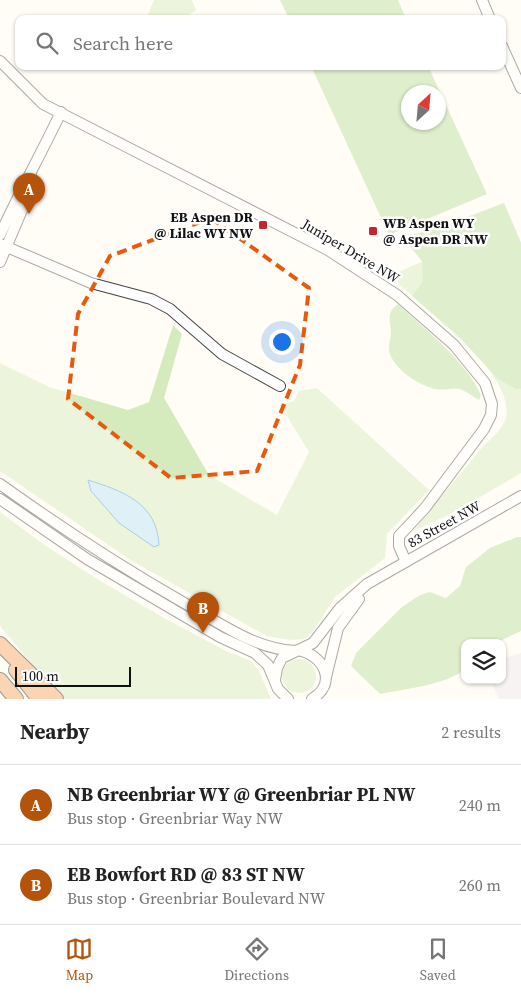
<!DOCTYPE html>
<meta charset="utf-8">
<style>
:root{--surface:#fff;--page:#f2f2f2;--text:#222;--muted:#767676;--line:#e0e0e0;--accent:#b45309}
body{margin:0;font-family:"Source Serif 4",serif;background:var(--page);color:var(--text)}
.controls{position:absolute;right:15px;bottom:15px;display:grid;overflow:hidden;border-radius:10px;box-shadow:0 1px 4px #0004}
.controls button{width:45px;height:45px;display:grid;place-items:center;padding:0;border:0;border-bottom:1px solid var(--line);background:var(--surface);color:var(--text);font:25px sans-serif}
.compass{position:absolute;left:401px;top:85px;width:45px;height:45px;border-radius:50%;background:var(--surface);box-shadow:0 1px 4px #0004;rotate:26deg}
.scale{position:absolute;left:15px;bottom:12px;width:116px;box-sizing:border-box;padding-left:5px;border:2px solid #111;border-top:0;font-size:14px;line-height:18px;white-space:nowrap;color:#111;-webkit-text-stroke:4px #fff;paint-order:stroke}
.you{position:absolute;left:281px;top:341px;width:18px;height:18px;margin:-12px;border:4px solid #fff;border-radius:50%;background:#1a73e8;box-shadow:0 0 0 8px #1a73e833}
.badge{display:grid;place-items:center;width:32px;height:32px;border-radius:50%;background:var(--accent);color:#fff;font-size:16px;font-weight:700}
.pin{position:absolute;translate:-50% -41px;filter:drop-shadow(0 1px 2px #0008)}
.pin::after{content:'';position:absolute;top:26px;width:18px;height:15px;background:inherit;clip-path:polygon(0 0,100% 0,50% 100%)}
.list{margin:0;padding:0;list-style:none}
h2{display:flex;justify-content:space-between;align-items:center;height:65px;margin:0;padding:0 20px;font-size:21px}
h2 small{font-size:16px;font-weight:400;color:var(--muted)}
.list li{display:grid;grid-template-columns:32px 1fr auto;gap:15px;align-items:center;box-sizing:border-box;height:80px;padding:0 20px;border-top:1px solid var(--line)}
.list b{display:block;font-size:19px;white-space:nowrap}
.list p{margin:0;font-size:16px;white-space:nowrap;color:var(--muted)}
.list em{font-size:16px;font-style:normal;color:var(--muted)}
.icon{flex:none;width:28px;height:28px;fill:none;stroke:currentColor;stroke-width:2;stroke-linecap:round;stroke-linejoin:round}
.map{position:relative;flex:none;width:521px;height:699px;overflow:hidden}
.search{position:absolute;background:var(--surface);box-shadow:0 1px 4px #0004;left:15px;right:15px;top:15px;height:55px;display:flex;align-items:center;gap:12px;box-sizing:border-box;padding:0 18px;border-radius:10px;color:var(--muted);font-size:19px}
.sheet{height:225px;background:var(--surface)}
nav{display:flex;justify-content:space-around;align-items:center;box-sizing:border-box;height:70px;border-top:1px solid var(--line);background:var(--surface);font-size:14px;color:var(--muted)}
nav a{display:grid;justify-items:center;gap:2px}
nav .on{color:var(--accent)}
.map>svg:first-child{display:block}
</style>
<div class="map">
<svg width="521" height="699" viewBox="0 0 521 699">
<rect width="100%" height="100%" fill="#fffdf5"/>
<path fill="#eee6ef" d="M521,653v46h-22l-9,-19h12v-21z"/>
<path fill="#d5ebbd" d="M154,0h38l4,10 -13,9h-37z
M512,221l9,22v230l-66,39 -42,19c22,-27 45,-55 68,-82 8,-10 22,-18 25,-32 9,-43 -77,-106 -106,-132l-8,-10z
M173,325l9,9 -18,64 45,77 68,40 32,-63 -29,-47 14,-4 5,-10 18,-3 112,102 -42,44 -2,24 -50,39 -23,36 -8,6 -15,1 -22,-4 -135,-75 -132,-90v-108l49,24 79,23 21,-8z
M0,512l46,34 51,33 69,40 60,32 25,10 8,10 12,28h-210l-61,-73z
M282 676a17 17 0 1 1 34 0a17 17 0 1 1-34 0Z"/>
<path fill="#b9dc9c" fill-rule="evenodd" d="M280,0h118l8,19h-117z
M311,66h117l59,128 -98,41zM438,92v30h-30v-30z
M504,203l17,40v146h-5l-18,-10 -37,-40 -49,-43 11,-15 -1,-20 -15,-18 5,-8 34,-10z
M398,304c26,25 69,58 83,91l-2,5c-6,-3 -11,-8 -17,-10 -8,-3 -18,1 -27,-1 -16,-4 -39,-18 -45,-35 -3,-8 1,-14 1,-22 -1,-12 -5,-20 7,-28z
M517,537h4v94l-25,12h-31v26c-18,16 -61,20 -85,25l-29,-28 5,-13 46,-46 18,-12 10,-3 16,6 14,-12 6,-19 24,-19z"/>
<path fill="#b9e0f7" stroke="#3f96cf" d="M88,480c35,11 69,23 71,65l-5,2 -35,-24 -28,-32z"/>
<g fill="none" stroke-linecap="round" stroke-linejoin="round">
<defs>
<path id="minor" d="M482,0l8,19
M502,46l19,42
M0,61l43,43 285,146 69,45 57,50 31,38 7,21 -1,11 -7,14 -59,79 -26,28v10l7,16
M0,235c19,-42 41,-81 61,-123
M0,244l91,39 60,16 19,10 52,45 58,32
M0,262l30,-71 1,-17
M0,484c60,43 121,83 186,120 34,19 70,46 111,47
M0,499l87,60 133,78 35,16 13,12 10,24 10,10
M298,650c26,5 40,33 14,49
M326,677l12,-49 21,-29
M275,680l2,-12 5,-10 31,-15 27,-35 27,-24 154,-88"/>
<path id="highway" d="M0,644l56,55
M16,670l23,29
M0,680l16,19"/>
</defs>
<use href="#minor" stroke="#444" stroke-width="12"/>
<use href="#highway" stroke="#222" stroke-width="16"/>
<use href="#minor" stroke="#fff" stroke-width="10"/>
<use href="#highway" stroke="#f5a25d" stroke-width="14"/>
</g>
<path d="M0 0H521V699H0ZM211,218l98,70 -9,77 -43,106 -86,7 -103,-79 10,-85 32,-58z" fill="#fffdf5" fill-opacity=".55" fill-rule="evenodd"/>
<path fill="none" stroke="#e8590c" stroke-width="4" stroke-dasharray="10 6" stroke-linejoin="round" d="M211,218l98,70 -9,77 -43,106 -86,7 -103,-79 10,-85 32,-58z"/>
<g fill="#c4262e" stroke="#fff" stroke-width="2">
<rect x="258" y="220" width="10" height="10" rx="2.5"/>
<rect x="368" y="226" width="10" height="10" rx="2.5"/>
</g>
<g text-anchor="middle" stroke-width="5" stroke-linejoin="round" paint-order="stroke">
<g font-size="14" font-weight="bold" fill="#111" stroke="#fff" text-anchor="end">
<text x="253" y="222">EB Aspen DR<tspan x="253" dy="16">@ Lilac WY NW</tspan></text>
<text x="383" y="228" text-anchor="start">WB Aspen WY<tspan x="383" dy="16">@ Aspen DR NW</tspan></text>
</g>
<g font-size="14" fill="#111" stroke="#fff">
<text transform="translate(351 251) rotate(31)" y="5">Juniper Drive NW</text>
<text transform="translate(444 524) rotate(-29)" y="5">83 Street NW</text>
</g>
</g>
</svg>
<div class="controls">
<button><svg class="icon" aria-label="layers" viewBox="0 0 24 24"><path d="M12 4l9 5-9 5-9-5zM3 14l9 5 9-5"/></svg></button>
</div>
<svg class="compass" viewBox="-18 -18 36 36"><path d="M0-13l5 13h-10z" fill="#e53935"/><path d="M0 13l5-13h-10z" fill="#767676"/></svg>
<div class="scale">100 m</div>
<div class="you"></div>
<div class="pin badge" style="left:29px;top:214px">A</div>
<div class="pin badge" style="left:203px;top:633px">B</div>
<div class="search"><svg class="icon" aria-label="search" viewBox="0 0 24 24"><circle cx="10" cy="10" r="6"/><path d="M15 15l6 6"/></svg>Search here</div>
</div>
<section class="sheet">
<h2>Nearby<small>2 results</small></h2>
<ul class="list">
<li><span class="badge">A</span><div><b>NB Greenbriar WY @ Greenbriar PL NW</b><p>Bus stop · Greenbriar Way NW</p></div><em>240 m</em></li>
<li><span class="badge">B</span><div><b>EB Bowfort RD @ 83 ST NW</b><p>Bus stop · Greenbriar Boulevard NW</p></div><em>260 m</em></li>
</ul>
</section>
<nav>
<a class="on"><svg class="icon" aria-label="map" viewBox="0 0 24 24"><path d="M3 6l6-2 6 2 6-2v14l-6 2-6-2-6 2zM9 4v14M15 6v14"/></svg>Map</a>
<a><svg class="icon" aria-label="directions" viewBox="0 0 24 24"><path d="M12 3l9 9-9 9-9-9zM9 14v-3h6M13 9l2 2-2 2"/></svg>Directions</a>
<a><svg class="icon" aria-label="saved" viewBox="0 0 24 24"><path d="M7 4h10v16l-5-4-5 4z"/></svg>Saved</a>
</nav>
